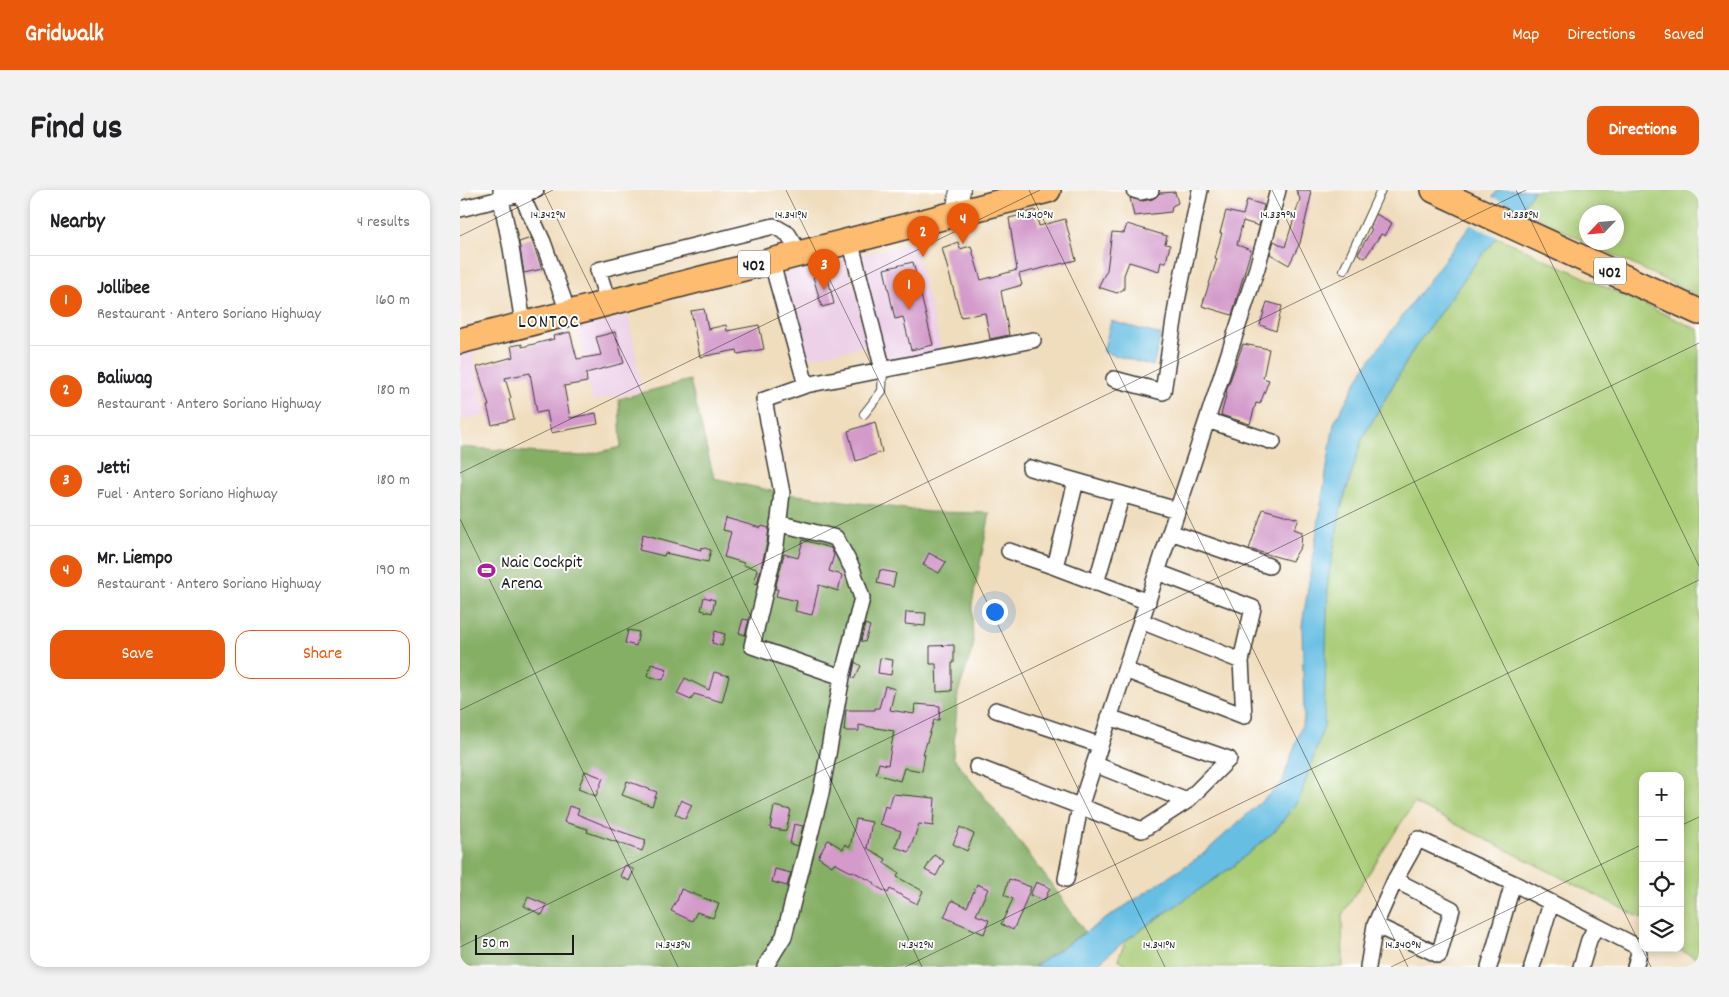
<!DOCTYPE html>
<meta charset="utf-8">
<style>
:root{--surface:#fff;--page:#f2f2f2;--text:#202124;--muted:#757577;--line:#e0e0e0;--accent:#ea580c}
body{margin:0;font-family:Dekko,sans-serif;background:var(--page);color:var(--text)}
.controls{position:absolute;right:15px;bottom:15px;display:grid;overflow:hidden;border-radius:10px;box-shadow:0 2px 8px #0003}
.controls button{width:45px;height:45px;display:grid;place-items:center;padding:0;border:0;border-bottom:1px solid var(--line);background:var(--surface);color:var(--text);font:25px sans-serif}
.compass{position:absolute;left:1119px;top:15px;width:45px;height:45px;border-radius:50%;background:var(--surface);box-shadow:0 2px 8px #0003;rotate:244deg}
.scale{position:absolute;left:15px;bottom:12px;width:99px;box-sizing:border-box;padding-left:5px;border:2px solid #1c1c1c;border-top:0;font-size:14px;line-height:18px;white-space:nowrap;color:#1c1c1c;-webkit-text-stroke:4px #fff;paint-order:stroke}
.you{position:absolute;left:534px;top:421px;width:18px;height:18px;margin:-12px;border:4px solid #fff;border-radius:50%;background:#1a73e8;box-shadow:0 0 0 8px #1a73e833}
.badge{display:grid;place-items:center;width:32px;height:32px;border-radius:50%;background:var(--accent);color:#fff;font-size:16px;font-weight:700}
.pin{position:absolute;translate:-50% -41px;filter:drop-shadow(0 1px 2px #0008)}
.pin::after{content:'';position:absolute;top:26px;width:18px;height:15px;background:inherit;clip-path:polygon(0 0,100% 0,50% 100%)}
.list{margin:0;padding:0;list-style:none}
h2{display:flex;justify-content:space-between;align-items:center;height:65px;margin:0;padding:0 20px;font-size:21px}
h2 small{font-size:16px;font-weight:400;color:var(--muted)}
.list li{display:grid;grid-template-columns:32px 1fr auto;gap:15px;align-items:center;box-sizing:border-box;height:90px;padding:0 20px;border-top:1px solid var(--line)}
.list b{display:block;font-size:19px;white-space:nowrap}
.list p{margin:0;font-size:16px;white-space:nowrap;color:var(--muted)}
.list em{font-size:16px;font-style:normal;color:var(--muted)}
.actions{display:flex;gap:10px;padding:15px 20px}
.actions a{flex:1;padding:11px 0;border:1px solid var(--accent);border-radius:15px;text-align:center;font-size:18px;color:var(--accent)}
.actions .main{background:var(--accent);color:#fff}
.icon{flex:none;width:28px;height:28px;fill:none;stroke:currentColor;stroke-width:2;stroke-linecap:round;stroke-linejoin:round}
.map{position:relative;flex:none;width:1239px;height:777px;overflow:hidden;border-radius:15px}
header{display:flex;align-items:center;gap:30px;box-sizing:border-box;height:70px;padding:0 25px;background:var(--accent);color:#fff}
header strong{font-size:24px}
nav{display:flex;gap:28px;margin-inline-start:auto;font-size:18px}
.intro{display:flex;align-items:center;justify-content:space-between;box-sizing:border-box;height:120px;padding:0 30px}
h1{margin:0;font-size:35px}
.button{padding:12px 22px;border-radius:15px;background:var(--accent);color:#fff;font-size:18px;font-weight:700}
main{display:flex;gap:30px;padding:0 30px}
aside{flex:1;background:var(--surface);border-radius:15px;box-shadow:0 2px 8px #0003}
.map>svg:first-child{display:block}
</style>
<header>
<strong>Gridwalk</strong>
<nav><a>Map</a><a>Directions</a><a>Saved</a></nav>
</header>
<div class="intro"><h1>Find us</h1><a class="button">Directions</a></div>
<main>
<aside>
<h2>Nearby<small>4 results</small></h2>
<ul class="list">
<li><span class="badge">1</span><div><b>Jollibee</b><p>Restaurant · Antero Soriano Highway</p></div><em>160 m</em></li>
<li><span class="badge">2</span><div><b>Baliwag</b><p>Restaurant · Antero Soriano Highway</p></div><em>180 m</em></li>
<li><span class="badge">3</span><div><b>Jetti</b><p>Fuel · Antero Soriano Highway</p></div><em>180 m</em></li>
<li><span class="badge">4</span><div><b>Mr. Liempo</b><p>Restaurant · Antero Soriano Highway</p></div><em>190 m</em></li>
</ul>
<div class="actions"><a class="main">Save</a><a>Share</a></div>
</aside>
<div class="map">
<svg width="1239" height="777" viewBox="0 0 1239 777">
<rect width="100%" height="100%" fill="#fff"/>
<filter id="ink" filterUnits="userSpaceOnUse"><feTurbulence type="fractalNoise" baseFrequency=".02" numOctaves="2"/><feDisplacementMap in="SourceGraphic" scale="10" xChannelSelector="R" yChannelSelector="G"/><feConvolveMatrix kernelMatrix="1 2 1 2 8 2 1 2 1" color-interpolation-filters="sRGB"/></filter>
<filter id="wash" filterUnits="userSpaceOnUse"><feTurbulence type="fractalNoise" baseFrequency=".0096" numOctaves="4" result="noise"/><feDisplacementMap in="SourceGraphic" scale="20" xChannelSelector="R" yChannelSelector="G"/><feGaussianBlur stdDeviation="1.12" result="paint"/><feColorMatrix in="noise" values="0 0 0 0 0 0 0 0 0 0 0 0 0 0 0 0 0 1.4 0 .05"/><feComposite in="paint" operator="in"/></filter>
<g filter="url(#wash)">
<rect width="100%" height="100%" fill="#f0ddbd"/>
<path fill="#edd1e9" d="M454,52l28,110 -56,12 -27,-108z
M386,69l25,86 -67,14 -23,-80 4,-6z
M168,124l14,77 -50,10 -14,-72z
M11,154l15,72 -26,4v-74z"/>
<path fill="#a8cb74" stroke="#627448" d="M1074,0h165v106l-111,-53 28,-1v-30h-30v30l-66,-32z
M1037,47l202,93v629l-24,-11h5v-172h-37v143l-229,-116 -72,112 1,52h-214l-11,-8 8,-19 106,-73 43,-36 25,-33 26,-167 2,-52 13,-71 21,-69 52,-90 58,-81z"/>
<path fill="#86af66" stroke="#516641" d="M230,190l24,98 68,15 147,19 61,1 -18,91 1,43 -15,46 -5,64c45,58 91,114 132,175l-52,35h-573v-520l122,9 39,-9 -2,-48z"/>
<path fill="#66bee3" stroke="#416d80" d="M1038,0h36l-6,9 -56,69 -58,81 -52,90 -21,69 -13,71 -4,147 -24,72 -25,33 -43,36 -106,73 -32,27h-61l169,-112 80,-72 22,-64 -2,-93 32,-203 30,-55 74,-100z
M651,131l50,14 -8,31 -50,-14z"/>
<path fill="#f0ddbd" d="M1030,6l32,15 -22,27 -31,-14z"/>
<g id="blocks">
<path fill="#d39aca" d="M836,0h14l1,6 -11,47 -11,22 -19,-11 4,-13 11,6 15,-48z
M715,2l3,11 -6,3 -1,6 -37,4 -4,-18 13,3 10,-2 7,-6z
M787,10l17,5 -5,21 -16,-5 -6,24 14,5 -19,65 -30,-9 15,-47 -2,-1 7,-25h-2l6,-22 17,4z
M575,20l4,16 26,-7 11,41 -57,14 3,11 -21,6 8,44 -19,4 -5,-26 -24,4 -19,-69 16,-6 2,7 11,-3 10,34 36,-10 -8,-52 13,-3v-1z
M916,24l16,9 -7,13 -4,-2 -16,24 -7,-4 14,-25 -2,-1z
M667,34l40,12 -2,8 5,1 -4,17h-5l-2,9 -30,-9 -5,13v14l-7,4 -19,-6 9,-17 5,-38 12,1z
M71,48l11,31 -18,4 -5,-31z
M453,72l20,83 -22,5 -8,-33 -8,2 -11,-50z
M367,84l7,30 -12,3 -9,-30z
M807,112l15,4 -6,25 -16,-6z
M244,119l4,20 18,-4 1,6 32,-6 5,24 -26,5 -1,-4 -37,7 -9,-46z
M110,142l7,27 24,-4 -5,-18 19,-5 9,31 -38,10 1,9 -23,4 6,32 26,-5 2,11 -47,9 -4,-22 -10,2 -7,-40 -25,5 6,20 -2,1 5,20 -22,6 -5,-19h2l-12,-39 36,-10 -2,-11 11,-2v3l32,-8 -1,-3z
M783,154l26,5 -6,29 6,2 -9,24 -4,-1 -6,21 -29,-9 6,-23h-1z
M415,232l7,30 -26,9 -8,-30z
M803,319l36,10 -5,10 8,3 -1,14 -9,15 -43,-12z
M266,328l35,10 1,-2 7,2 -2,15 -10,41 -3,-1 3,-14 -14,-4 1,-2 -20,-6 7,-25 -8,-2z
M183,344l58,16v-3l10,3 -3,12 -43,-9 -1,3 -25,-6z
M343,350l28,8 3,7 -5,16 13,4 -4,16 -19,-6 -7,30 -17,-4 2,-10 -21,-5 2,-7h-3l9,-35 14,4z
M469,363l17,9 -7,11 -16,-8z
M420,380l16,3 -3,14 -16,-4z
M244,407l11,3 -3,13 -11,-3z
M446,422l20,1 -1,13 -20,-2z
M283,429l6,1 -4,15 -6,-2z
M405,434l5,2 -5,16 -4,-1z
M168,440l11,2 -3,14 -11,-3z
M255,441l10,3 -3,12 -10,-3z
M494,455v18h-2v28l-15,1 -1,-28h-6v-18z
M420,468l13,2 -2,15 -13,-2z
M395,472l6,4 -7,13 -2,-2z
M191,474l16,5 -4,11 -16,-4z
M254,482l15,4 -7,26 -28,-8 -3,6 -14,-6 8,-16 24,12z
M425,496l10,3 -5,21 24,4 1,-10 25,2 -1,14h-5l-11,34h2l-3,17 -18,-3 -4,13 -24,-7 3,-11 9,2 6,-34 -35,-6v6h-15l2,-21h29v-2h4z
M125,581l18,7 -7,18 -18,-7z
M167,591l30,11 -5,14 -30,-11z
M433,604l42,4 -2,28 -14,-2 -10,28 -14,-5 6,-16 -21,-7 5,-18 4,2z
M221,610l11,5 -7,14 -10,-5z
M109,616l10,3 -2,5 39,16 30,10 -4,11 -55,-19 1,-3 -24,-7z
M314,616l17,4 -5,21 -16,-3z
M396,629l16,3 -5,26 19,11 -2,4 15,10 -2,4 26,14 -6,13 -27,-15 -2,4 -14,-8 1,-2 -23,-12 -1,1 -17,-9 -2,3 -14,-9 10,-17 15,9 2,-5 5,3z
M334,634l9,2 -5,20 -8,-2z
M500,637l14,7 -7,17 -14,-7z
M474,665l10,6 -8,15 -11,-6z
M165,675l9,5 -5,11 -9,-5z
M315,679l16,4 -4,13 -15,-4z
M549,689l22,8 -9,24 -9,19 -12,-6 12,-25 -9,-4z
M576,692l14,6 -6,13 -14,-6z
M517,694l11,5 -12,26 13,5 -5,14 -40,-17 8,-17 15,7z
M221,699l38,15 -6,14 -16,-6 -5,9 -21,-10 5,-10h1z
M68,707l19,8 -5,10 -18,-9z"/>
</g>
</g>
<g filter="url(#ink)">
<use href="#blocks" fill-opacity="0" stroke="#3c3934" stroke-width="1"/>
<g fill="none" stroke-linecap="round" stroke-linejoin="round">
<defs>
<path id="service" d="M884,80l37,-80
M404,224l18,-23 1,-21"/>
<path id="minor" d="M41,0v9l10,49 12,75
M58,0l3,4 22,48 25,70
M674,0l7,2 10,-2
M0,19l76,-19
M390,50l33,130
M148,112l-10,-32 176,-44 14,8 12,19
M654,189l49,13 14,-91 23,-111
M346,195l227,-45
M747,230l66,22
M570,278l46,13
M318,333l58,15 16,30 10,30 -20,79
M710,342l99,34
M549,361l46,16
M636,393l26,-89
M688,412l-93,-35 21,-86 101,29
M681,431l100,40
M665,480l119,46 -3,-55 12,-53 -96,-36
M536,520l104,35
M634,574l93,37
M517,577l165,63 45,-29 42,-42 -120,-42
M606,689l14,-72 177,-539 21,-78
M915,735l64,30 13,-46 -57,-29
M305,777l19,-31 37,-143 21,-116 -90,-31 24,-101 6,-52 -18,-93 42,-15 -35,-125
M908,777l7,-42 20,-45 23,-41 95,44 123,63 3,7 -4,14
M1029,777l24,-84
M1072,777l19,-64
M1121,777l8,-27 7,-14"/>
<path id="tertiary" d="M496,23l4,-23"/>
<path id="primary" d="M974,0l265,122
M0,151l588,-151"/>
</defs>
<use href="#service" stroke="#3c3934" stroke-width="10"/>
<use href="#minor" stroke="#3c3934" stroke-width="18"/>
<use href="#tertiary" stroke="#3c3934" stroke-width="22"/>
<use href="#primary" stroke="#3c3934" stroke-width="28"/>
<use href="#service" stroke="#fff" stroke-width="8"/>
<use href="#minor" stroke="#fff" stroke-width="15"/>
<use href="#tertiary" stroke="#fff" stroke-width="20"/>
<use href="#primary" stroke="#fdbc70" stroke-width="25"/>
</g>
</g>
<path fill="none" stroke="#1c1c1c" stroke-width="1" stroke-opacity="0.45" d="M83,0l379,777M326,0l379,777M569,0l379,777M812,0l379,777M1056,0l183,376M0,46l93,-46M0,283l580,-283M0,329l218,448M0,520l1066,-520M1220,636l19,-9M0,757l1239,-604M445,777l794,-387M931,777l252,-123"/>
<defs>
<symbol id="stadium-bare" viewBox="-9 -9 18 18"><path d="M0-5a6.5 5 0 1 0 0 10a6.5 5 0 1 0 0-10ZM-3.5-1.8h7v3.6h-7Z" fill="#b5179e" stroke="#fff" stroke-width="2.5" paint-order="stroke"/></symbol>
</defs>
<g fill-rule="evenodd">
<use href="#stadium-bare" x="14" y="368" width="25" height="25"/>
</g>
<g text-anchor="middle" stroke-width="4" stroke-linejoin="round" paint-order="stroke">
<g fill="#fff" stroke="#606060" stroke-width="1">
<rect x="278" y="60.5" width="32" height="27" rx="4"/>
<rect x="1134" y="67.5" width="32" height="27" rx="4"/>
</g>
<g font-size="16" font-weight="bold" fill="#1c1c1c">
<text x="294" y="80">402</text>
<text x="1150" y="87">402</text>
</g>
<g font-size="18" fill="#1c1c1c" stroke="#fff" text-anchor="start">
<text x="41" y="377">Naic Cockpit<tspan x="41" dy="21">Arena</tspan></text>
</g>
<g font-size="19" letter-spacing="1" fill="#1c1c1c" stroke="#fff">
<text x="89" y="137">LONTOC</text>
</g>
</g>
<g font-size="12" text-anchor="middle" fill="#1c1c1c" stroke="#fff" stroke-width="4" stroke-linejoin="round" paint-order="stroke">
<text x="331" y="28">14.341°N</text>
<text x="88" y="28">14.342°N</text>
<text x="575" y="28">14.340°N</text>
<text x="818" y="28">14.339°N</text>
<text x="1061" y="28">14.338°N</text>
<text x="213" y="758">14.343°N</text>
<text x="456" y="758">14.342°N</text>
<text x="699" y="758">14.341°N</text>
<text x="943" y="758">14.340°N</text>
</g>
</svg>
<div class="controls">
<button>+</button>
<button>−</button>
<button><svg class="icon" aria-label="locate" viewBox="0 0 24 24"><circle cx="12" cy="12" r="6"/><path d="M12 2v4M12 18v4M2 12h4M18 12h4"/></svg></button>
<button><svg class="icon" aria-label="layers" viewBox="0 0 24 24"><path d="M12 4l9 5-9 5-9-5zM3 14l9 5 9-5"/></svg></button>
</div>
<svg class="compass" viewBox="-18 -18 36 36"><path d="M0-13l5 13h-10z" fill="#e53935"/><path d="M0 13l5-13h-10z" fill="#757577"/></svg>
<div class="scale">50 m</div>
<div class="you"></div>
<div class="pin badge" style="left:449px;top:120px">1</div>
<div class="pin badge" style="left:463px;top:67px">2</div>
<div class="pin badge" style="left:364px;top:100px">3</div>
<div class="pin badge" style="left:503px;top:54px">4</div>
</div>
</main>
